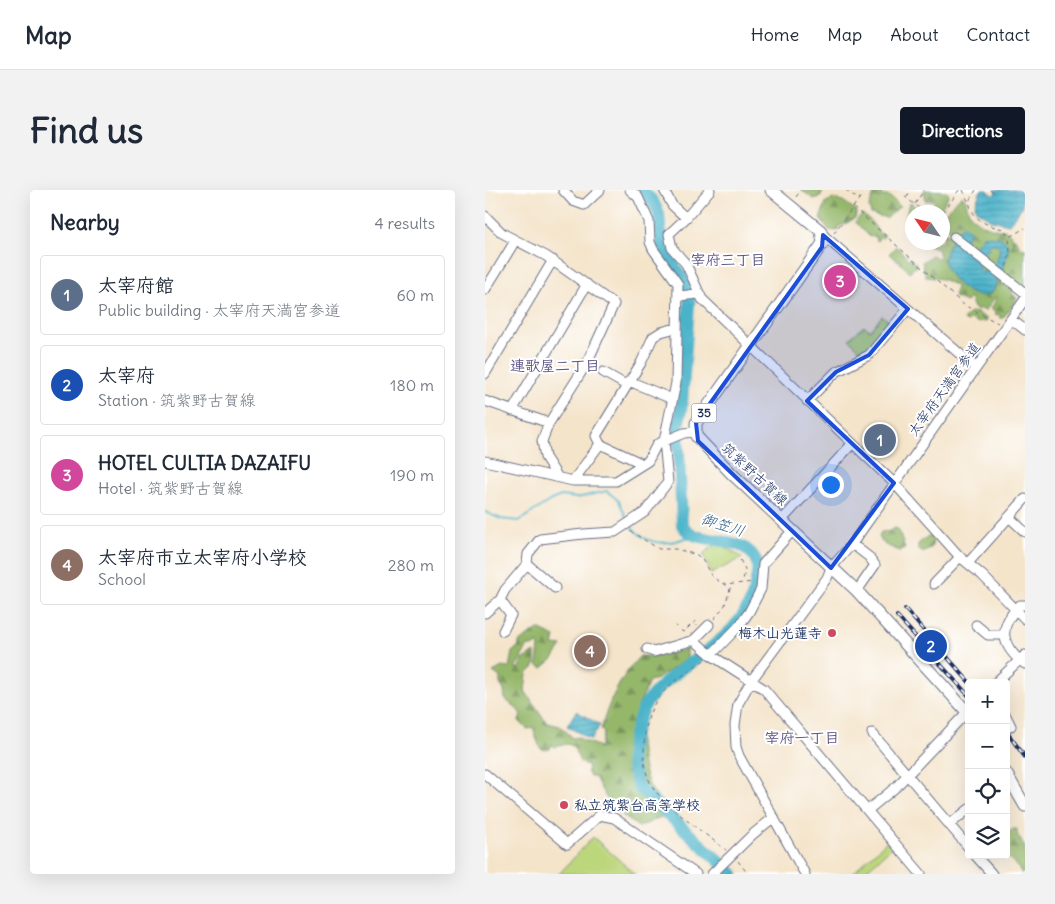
<!DOCTYPE html>
<meta charset="utf-8">
<style>
:root{--surface:#fff;--page:#f2f2f3;--text:#1f2937;--muted:#747a83;--line:#e0e1e3;--accent:#111827}
body{margin:0;font-family:Delius,"Klee One",sans-serif;background:var(--page);color:var(--text)}
.controls{position:absolute;right:15px;bottom:15px;display:grid;overflow:hidden;border-radius:5px;box-shadow:0 5px 20px #0002}
.controls button{width:45px;height:45px;display:grid;place-items:center;padding:0;border:0;border-bottom:1px solid var(--line);background:var(--surface);color:var(--text);font:25px sans-serif}
.compass{position:absolute;left:420px;top:15px;width:45px;height:45px;border-radius:50%;background:var(--surface);box-shadow:0 5px 20px #0002;rotate:305deg}
.you{position:absolute;left:345px;top:294px;width:18px;height:18px;margin:-12px;border:4px solid #fff;border-radius:50%;background:#1a73e8;box-shadow:0 0 0 8px #1a73e833}
.badge{display:grid;place-items:center;width:32px;height:32px;border-radius:50%;background:var(--accent);color:#fff;font-size:16px;font-weight:700}
.pin{position:absolute;translate:-50% -50%;border:2px solid #fff;box-shadow:0 1px 5px #0006}
.list{margin:0;padding:0;list-style:none}
h2{display:flex;justify-content:space-between;align-items:center;height:65px;margin:0;padding:0 20px;font-size:21px}
h2 small{font-size:16px;font-weight:400;color:var(--muted)}
.list li{display:grid;grid-template-columns:32px 1fr auto;gap:15px;align-items:center;box-sizing:border-box;height:80px;margin:0 10px 10px;padding:0 10px;border:1px solid var(--line);border-radius:5px}
.list b{display:block;font-size:19px;white-space:nowrap}
.list p{margin:0;font-size:16px;white-space:nowrap;color:var(--muted)}
.list em{font-size:16px;font-style:normal;color:var(--muted)}
.icon{flex:none;width:28px;height:28px;fill:none;stroke:currentColor;stroke-width:2;stroke-linecap:round;stroke-linejoin:round}
.map{position:relative;flex:none;width:540px;height:684px;overflow:hidden;border-radius:5px}
header{display:flex;align-items:center;gap:30px;box-sizing:border-box;height:70px;padding:0 25px;background:var(--surface);border-bottom:1px solid var(--line)}
header strong{font-size:24px}
nav{display:flex;gap:28px;margin-inline-start:auto;font-size:18px}
.intro{display:flex;align-items:center;justify-content:space-between;box-sizing:border-box;height:120px;padding:0 30px}
h1{margin:0;font-size:35px}
.button{padding:12px 22px;border-radius:5px;background:var(--accent);color:#fff;font-size:18px;font-weight:700}
main{display:flex;gap:30px;padding:0 30px}
aside{flex:1;background:var(--surface);border-radius:5px;box-shadow:0 5px 20px #0002}
.map>svg:first-child{display:block}
</style>
<header>
<strong>Map</strong>
<nav><a>Home</a><a>Map</a><a>About</a><a>Contact</a></nav>
</header>
<div class="intro"><h1>Find us</h1><a class="button">Directions</a></div>
<main>
<aside>
<h2>Nearby<small>4 results</small></h2>
<ul class="list">
<li><span class="badge" style="background:#5c6f8a">1</span><div><b>太宰府館</b><p>Public building · 太宰府天満宮参道</p></div><em>60 m</em></li>
<li><span class="badge" style="background:#1a4fb4">2</span><div><b>太宰府</b><p>Station · 筑紫野古賀線</p></div><em>180 m</em></li>
<li><span class="badge" style="background:#d1479c">3</span><div><b>HOTEL CULTIA DAZAIFU</b><p>Hotel · 筑紫野古賀線</p></div><em>190 m</em></li>
<li><span class="badge" style="background:#8d6e63">4</span><div><b>太宰府市立太宰府小学校</b><p>School</p></div><em>280 m</em></li>
</ul>
</aside>
<div class="map">
<svg width="540" height="684" viewBox="0 0 540 684">
<defs>
<pattern id="forest-firs" width="22" height="20" patternUnits="userSpaceOnUse" patternTransform="scale(1.25)"><rect width="22" height="20" fill="#95b76b"/><path d="M5 1l3.5 6h-7zM16 11l3.5 6h-7z" fill="#79955b"/></pattern>
<pattern id="water-rules" width="6" height="5" patternUnits="userSpaceOnUse" patternTransform="scale(1.25)"><rect width="6" height="5" fill="#4bb3c9"/><path d="M0 2.5h6" fill="none" stroke="#3e92a6"/></pattern>
</defs>
<rect width="100%" height="100%" fill="#fff"/>
<filter id="ink" filterUnits="userSpaceOnUse"><feTurbulence type="fractalNoise" baseFrequency=".02" numOctaves="2"/><feDisplacementMap in="SourceGraphic" scale="10" xChannelSelector="R" yChannelSelector="G"/><feConvolveMatrix kernelMatrix="1 2 1 2 8 2 1 2 1" color-interpolation-filters="sRGB"/></filter>
<filter id="wash" filterUnits="userSpaceOnUse"><feTurbulence type="fractalNoise" baseFrequency=".0096" numOctaves="4" result="noise"/><feDisplacementMap in="SourceGraphic" scale="20" xChannelSelector="R" yChannelSelector="G"/><feGaussianBlur stdDeviation="1.12" result="paint"/><feColorMatrix in="noise" values="0 0 0 0 0 0 0 0 0 0 0 0 0 0 0 0 0 1.4 0 .05"/><feComposite in="paint" operator="in"/></filter>
<g filter="url(#wash)">
<rect width="100%" height="100%" fill="#f4e4ca"/>
<path fill="url(#forest-firs)" stroke="#587364" d="M316,0h23l-4,7 -6,2z
M439,0l20,1 5,3 -9,17 -3,1 -5,-6 3,-4 -3,-2 -6,1z
M390,1l7,2 -1,3h8l11,10 -13,12 -16,-4 -2,-7z
M477,5c6,5 4,12 8,19 6,10 25,17 36,16l6,6 1,11 1,-10 8,12 3,-1v45l-12,-4 -1,4 5,5 -2,4h-3l2,2 -11,14h-3l-1,-4 -3,1 -2,-5 -3,-1 6,-11 -1,-2 -11,15 -6,-3 -2,3 -3,-3 -4,-10 -4,4 -12,-5 2,-11 -14,-7 -16,-2 -4,-15 10,-7 7,4 1,-2 -2,-9 -12,-3 -1,-2 18,-1v-12l11,9 -8,15 2,12 43,28 2,-4 -2,-6 -6,-3 -24,-35 9,-14 -2,-4 -6,-2 -6,9 -13,-10 3,-13z
M348,9l10,2 14,10 -2,7 -13,8 -2,-1 -3,6 -8,-1 -9,-11 6,-17z
M426,13l11,9h-9l-1,11 -6,-3 2,-15z
M377,24l8,6 10,14 5,1 -2,3 -3,-1 -3,4 -2,-5 -5,1 -15,-15z
M411,56l12,13h4v3h3l2,4 -8,6 -9,-9 1,-3 -3,1 -9,-7z
M485,122l8,1 9,6 -1,3 -5,-1 -2,2 -8,-4 -3,3 -5,-2z
M410,338l3,1 7,19 -5,3 -15,-6 -6,-8 2,-5 9,-1z
M444,345l4,5 -1,7 -9,6 -5,-5v-4z
M53,439l17,8 -2,8 9,1 -9,13 -11,9 -5,-3 2,-19 -2,-3 -2,3h-7l-13,22h5l1,-7 14,-9v14l-8,8 -2,17 22,32 13,3 13,12 6,-1 3,3 18,7 4,-15 -3,-2c6,-26 20,-54 39,-74h20l27,-7v10l-30,20 -8,2c-4,12 -13,27 -15,40 -1,7 6,15 6,22 5,46 11,51 46,80l-1,3 -24,-9 -22,10c-24,-16 -31,-23 -44,-50h-5l-3,-6 1,-5 -8,-4 -7,-16 -6,-2 -13,3 -2,-3 -2,5 -5,1 -5,-2 -6,-16 1,-4 -8,1 -8,-8 2,-6 -3,-5 -13,-11 -1,-9 -4,-6v-7l-7,-5 9,-5 7,1 3,-16 7,-6v-4z
M528,639h4v5l8,13v27h-3l-7,-11 -11,-8h2v-21z"/>
<path fill="#bcd67b" stroke="#6c826c" d="M397,126l11,8 -28,31 -16,-16 15,-13 6,4z
M231,354l11,4 15,10 -31,16 -8,-20z
M108,647l42,37h-76z
M403,650l5,6 -31,28h-10z"/>
<path fill="url(#water-rules)" stroke="#337194" fill-rule="evenodd" d="M496,0h7l5,6 3,-4 -2,-2h28v17l-13,17 -18,-4 -15,-10 -1,-5z
M477,36l6,2 2,4 -10,14 14,2 10,-13 17,3 7,6c1,11 -3,20 -8,30 -3,6 -3,16 -11,20 -16,9 -44,-18 -45,-34 0,-10 11,-26 18,-34zM505,54h6l3,2c2,11 -7,25 -18,26l-3,-3z
M91,521l24,14 -9,15 -24,-14z"/>
<g fill="none" stroke-linecap="round" stroke-linejoin="round">
<path stroke="#4bb3c9" stroke-width="2" d="M0,322l16,7 18,2 32,-21 10,-4 16,2 30,-7 12,10 8,18
M146,335c16,23 39,20 62,10"/>
<path stroke="#4bb3c9" stroke-width="12" d="M157,0l11,11 6,13 3,32 28,45 -8,113 -4,24 4,97c12,23 65,6 75,38 2,8 -1,15 -2,23 -10,58 -86,78 -111,121 -4,7 -6,15 -8,22 -8,23 -6,36 3,59l94,86"/>
</g>
</g>
<g filter="url(#ink)">
<g fill="none" stroke-linecap="round" stroke-linejoin="round">
<defs>
<path id="minor" d="M78,0l10,11 11,4 16,-15
M179,0l8,15 14,13
M225,0l-24,28 -17,16 3,14 14,16 16,35 192,184 66,74 22,18 43,44
M0,26l17,17 44,23 68,48 -27,59 -38,60 -7,18 3,16 12,19
M338,45l153,133
M469,47l71,56
M0,100l30,-49
M194,106l19,-2
M526,129l14,11
M118,182l23,13
M0,184l68,-114
M144,191l43,18
M0,211l64,22
M322,211l29,-29 33,-17 39,-46
M27,221l75,-127
M0,271l88,20h43l32,-20 9,-17 27,-11 11,-1
M158,274l-43,-20 -4,-8 45,-73 12,-26 8,-5 15,-4
M88,291l27,-37
M524,327l16,15
M297,330l70,-76
M367,354l17,13 6,8 -18,26
M483,373l57,-64
M42,374l28,24
M449,394l26,-27
M15,410l11,15 -8,16
M540,415h-5c-23,22 -19,42 5,59
M0,423l15,-13 5,-10 22,-26 1,-10 12,-15 43,-5 32,-2 30,-20 23,-30 -4,-41 12,-58 2,-99 -25,-35 -3,-7 -1,-21 -11,-24 -8,-7
M491,435l12,10h16
M209,450l15,-15
M162,459l7,3 40,-12 17,15 53,34 157,185
M226,465l28,-29 10,-14 12,-23 2,-25 30,-34
M510,493l30,-28
M521,526l5,10 -5,3
M387,543l97,115
M0,584l82,70 33,-29 14,3 82,56
M383,620l28,-23 71,-75
M464,635l20,-16
M490,665l17,19
M227,684l40,-39 22,-18
M320,684l-66,-118 -3,-9 -1,-22 3,-21 13,-23 76,-103 4,-10 21,-24 173,-245"/>
<path id="major" d="M286,0l50,41 2,12 -127,180v13l35,37 126,118 112,123
M521,583l19,33"/>
</defs>
<use href="#minor" stroke="#676e84" stroke-width="11"/>
<use href="#major" stroke="#676e84" stroke-width="13"/>
<path stroke="#676e84" stroke-width="1" stroke-dasharray="4 4" stroke-linecap="butt" d="M361,0l12,9
M478,0l5,11
M491,0l-7,11c3,19 18,25 35,28l5,8
M505,0l3,2
M419,6l20,16
M311,7l5,-7
M422,7l4,-7
M430,14l9,-14
M368,17l111,98 34,18
M458,23l16,-23
M458,37l5,4
M349,43l28,-38
M521,77l4,-13 -1,-17 16,-9
M145,341l29,18h17l21,6 6,6 9,16 13,8 29,-3
M255,370l5,9 -2,12
M229,429l11,-14 6,-19
M190,435l8,7 13,-11 1,5
M219,470c-39,28 -59,38 -60,90 -1,15 3,31 13,43 20,22 46,39 69,57
M253,671l10,13"/>
<use href="#minor" stroke="#fff" stroke-width="9"/>
<use href="#major" stroke="#fff" stroke-width="11"/>
<defs>
<path id="rail" d="M420,419l65,74
M412,426l72,80
M521,541l19,26"/>
</defs>
<use href="#rail" stroke="#1b2f5e" stroke-width="4"/>
<use href="#rail" stroke="#fff" stroke-width="2" stroke-dasharray="5.5" stroke-linecap="butt"/>
</g>
</g>
<path fill="#1d4ed8" fill-opacity="0.2" stroke="#1d4ed8" stroke-width="4" stroke-linejoin="round" d="M338,45l85,74 -39,46 -33,17 -29,29 87,82 -63,85 -133,-127 -2,-18 126,-176z"/>
<g fill="#d1495b" stroke="#fff" stroke-width="2">
<circle cx="347" cy="443" r="5"/>
<circle cx="79" cy="615" r="5"/>
</g>
<g text-anchor="middle" stroke-width="4" stroke-linejoin="round" paint-order="stroke">
<rect fill="#fff" stroke="#5f6d8e" stroke-width="1" x="206.5" y="213.5" width="25" height="19" rx="4"/>
<g font-size="12" font-weight="bold" fill="#1b2f5e">
<text x="219" y="227">35</text>
</g>
<g font-size="14" fill="#1b2f5e" stroke="#fff">
<text transform="translate(459 199) rotate(-54)" y="5">太宰府天満宮参道</text>
<text transform="translate(270 284) rotate(43)" y="5">筑紫野古賀線</text>
</g>
<g font-size="14" font-weight="bold" fill="#1b2f5e" stroke="#fff" text-anchor="end">
<text x="337" y="448">梅木山光蓮寺</text>
<text x="89" y="620" text-anchor="start">私立筑紫台高等学校</text>
</g>
<g font-size="15" font-weight="bold" fill="#5c5584" stroke="#fff">
<text x="243" y="75">宰府三丁目</text>
<text x="70" y="181">連歌屋二丁目</text>
<text x="317" y="553">宰府一丁目</text>
</g>
<g font-size="15" font-style="italic" fill="#2c5d83" stroke="#fff">
<text transform="translate(238 335) rotate(18)" y="5">御笠川</text>
</g>
</g>
</svg>
<div class="controls">
<button>+</button>
<button>−</button>
<button><svg class="icon" aria-label="locate" viewBox="0 0 24 24"><circle cx="12" cy="12" r="6"/><path d="M12 2v4M12 18v4M2 12h4M18 12h4"/></svg></button>
<button><svg class="icon" aria-label="layers" viewBox="0 0 24 24"><path d="M12 4l9 5-9 5-9-5zM3 14l9 5 9-5"/></svg></button>
</div>
<svg class="compass" viewBox="-18 -18 36 36"><path d="M0-13l5 13h-10z" fill="#e53935"/><path d="M0 13l5-13h-10z" fill="#747a83"/></svg>
<div class="you"></div>
<div class="pin badge" style="left:395px;top:250px;background:#5c6f8a">1</div>
<div class="pin badge" style="left:446px;top:456px;background:#1a4fb4">2</div>
<div class="pin badge" style="left:355px;top:91px;background:#d1479c">3</div>
<div class="pin badge" style="left:105px;top:461px;background:#8d6e63">4</div>
</div>
</main>
